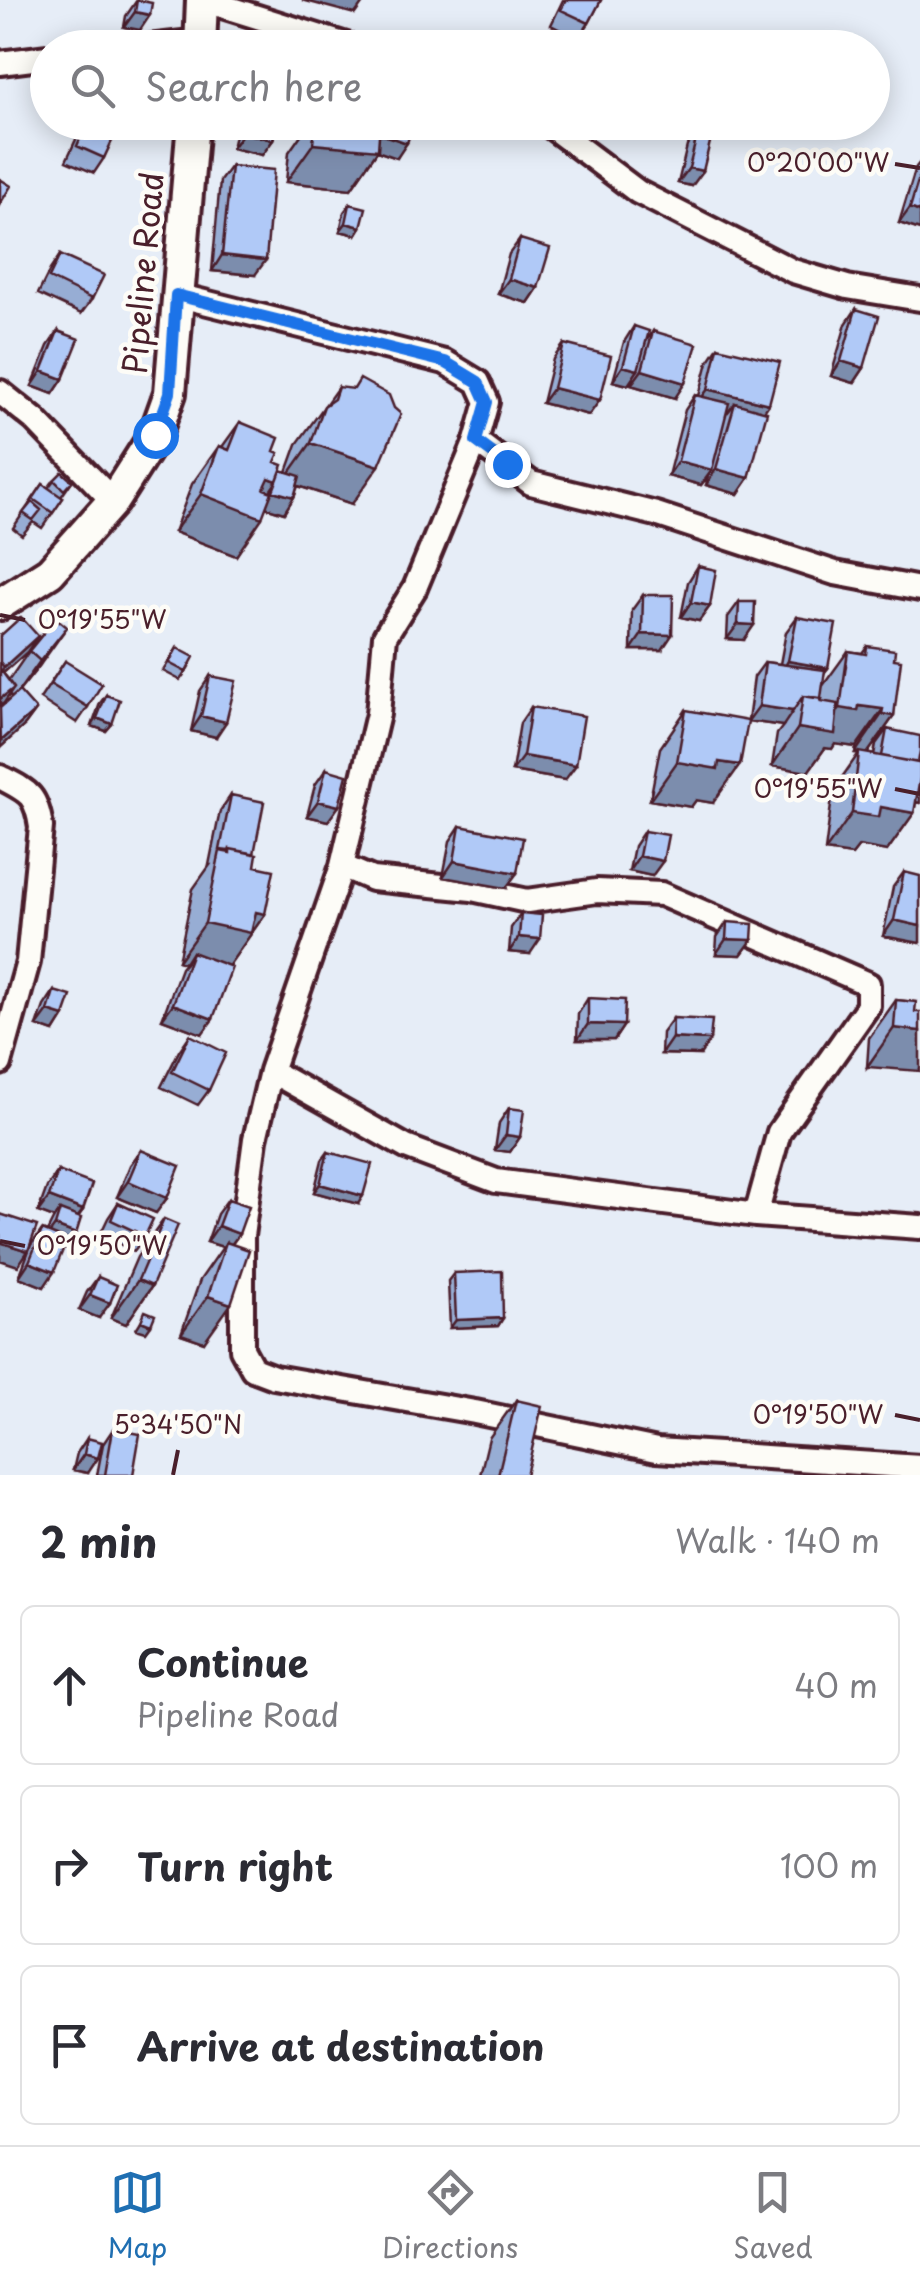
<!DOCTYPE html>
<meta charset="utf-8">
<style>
:root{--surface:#fff;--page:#f2f2f3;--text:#2b2b33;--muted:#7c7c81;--line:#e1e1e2;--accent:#1f6fb2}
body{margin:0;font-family:"Playpen Sans",sans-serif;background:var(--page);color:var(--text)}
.stop{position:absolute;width:30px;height:30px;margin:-22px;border:8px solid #1a73e8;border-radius:50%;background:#fff}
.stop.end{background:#1a73e8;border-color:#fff;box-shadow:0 2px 10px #0008}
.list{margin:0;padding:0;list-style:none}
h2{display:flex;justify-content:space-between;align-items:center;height:130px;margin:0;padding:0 40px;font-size:42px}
h2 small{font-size:32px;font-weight:400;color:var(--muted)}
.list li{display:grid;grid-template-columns:65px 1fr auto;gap:30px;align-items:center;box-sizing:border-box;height:160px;margin:0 20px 20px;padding:0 20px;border:2px solid var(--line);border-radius:15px}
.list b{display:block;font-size:38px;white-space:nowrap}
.list p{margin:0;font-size:32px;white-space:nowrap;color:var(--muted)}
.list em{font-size:32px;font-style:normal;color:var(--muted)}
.icon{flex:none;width:55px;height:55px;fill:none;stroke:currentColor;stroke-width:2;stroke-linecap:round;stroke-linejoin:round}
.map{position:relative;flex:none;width:920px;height:1475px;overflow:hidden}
.search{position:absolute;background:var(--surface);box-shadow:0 5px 25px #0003;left:30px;right:30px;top:30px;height:110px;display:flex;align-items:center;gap:25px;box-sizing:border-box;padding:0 35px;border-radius:55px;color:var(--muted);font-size:38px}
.sheet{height:670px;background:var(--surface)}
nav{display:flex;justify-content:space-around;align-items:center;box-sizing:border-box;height:140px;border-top:2px solid var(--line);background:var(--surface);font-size:28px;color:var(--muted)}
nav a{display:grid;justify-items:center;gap:5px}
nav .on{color:var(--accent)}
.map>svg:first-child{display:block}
</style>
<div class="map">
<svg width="920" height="1475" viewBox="0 0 920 1475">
<rect width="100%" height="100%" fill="#e6edf7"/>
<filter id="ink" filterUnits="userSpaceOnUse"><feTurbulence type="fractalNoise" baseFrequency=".01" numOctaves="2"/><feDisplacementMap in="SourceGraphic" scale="20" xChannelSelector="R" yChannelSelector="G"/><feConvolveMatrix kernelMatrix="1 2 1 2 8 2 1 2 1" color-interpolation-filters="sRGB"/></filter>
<g filter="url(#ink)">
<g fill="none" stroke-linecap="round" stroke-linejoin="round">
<defs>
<path id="street" d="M203,0l153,48
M140,48l60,-7
M0,63l48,-6
M545,122l93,70 155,79 54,16 73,12
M176,295l269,67 33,20 9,20 -11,39 -61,147 -30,48 -7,78 -36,152 -71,205 135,76 90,34 260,34 164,12
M0,392l35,28 78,81
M476,441l55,42 125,31 179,59 85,16
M0,777c29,15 36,17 41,50l-13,135 -28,101
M342,866l30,13 100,10 55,12 70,-10 64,3 207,90v22l-89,126 -23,83
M271,1071l-16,68 -13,97v113l11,20 21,8 201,35 182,38 263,17"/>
<path id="secondary" d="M200,48l2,-48
M0,604l50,-32 63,-71 42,-66 15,-42 23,-271"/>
</defs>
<use href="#street" stroke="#4a1f2b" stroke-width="30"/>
<use href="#secondary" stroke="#4a1f2b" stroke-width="38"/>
<use href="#street" stroke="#fdfcf7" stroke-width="22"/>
<use href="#secondary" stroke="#fdfcf7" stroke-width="30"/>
</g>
<path fill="#97add4" stroke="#4a1f2b" stroke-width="2.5" d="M137,0l3,30 -16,-3 2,-11z
M563,0h38l-12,23 -11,16 -27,-14z
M84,122h32l-12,36 -10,15 -28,-12z
M238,122h39l-4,18 -11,15 -30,-7z
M310,122h104l-17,36 -20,-7 -26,38 -65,-7 3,-30z
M649,122l56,10 -13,54 -14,-3 9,-37 5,-6z
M920,162v68l-21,-7 17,-56z
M231,166l24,109 -43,-4 8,-90z
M350,204l11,23 -5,8 -16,-4 4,-19z
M520,239l18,49 -10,15 -30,-9 11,-40z
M60,255l32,44 -11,15 -43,-20 12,-24z
M856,309l8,59 -10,15 -23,-7 15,-52z
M634,326l13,14 6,-9 22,67 -44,-13 3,-8 -6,8 -15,-4 11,-39z
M58,331l5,48 -10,15 -21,-8 16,-40z
M564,344l25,71 -47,-12 11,-44z
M718,347l46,64 -15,67 -11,16 -32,-9 2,-9 -7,9 -33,-9 17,-66 10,-15 4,1 9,-34z
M338,387l14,117 -54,-18 -4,11 -10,16 -18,-6 -30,49 -62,-24 18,-48 27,-38 3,1 18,-25 34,29 1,11 6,8 6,2 10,-28z
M54,480l18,1 -11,16 2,1 -21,30 -9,-6 -11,13 -9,-7 30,-44 5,4z
M698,566l12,40 -11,15 -18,-4 7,-35z
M643,595l19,55h-31l1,-40z
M739,602l5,38 -17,-1 1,-22z
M797,617l31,51 -4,5 -2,14 26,-36 14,2 5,-7 27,13v57l-27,38 7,1 2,-11 11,-15 31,32 2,-3v45l-4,-1 -2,11 -27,38 -28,-5 -7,9 -27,-4 8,-61 26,-37h-4l1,-6 -21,-3 -3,5 -7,-1 -17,24 -36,-6 5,-32 6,-8 -35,-5 6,-44 11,-15 15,2 6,-32z
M56,618l-16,47 -21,26 17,19 -11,15 -25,23v-40l12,-10 -3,-3 -9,11v-70l27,16 -24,21 6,7 20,-29z
M177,648l9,24 -6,8 -17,-9z
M65,661l23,46 -11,16 -37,-24z
M210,676l6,61 -25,-6 9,-40z
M106,695l6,29 -6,7 -14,-5 8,-23z
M531,707l34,73 -53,-9 8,-48z
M686,710l27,93 -17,-3 -5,7 -41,-7 10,-52z
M326,769l2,52 -21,-5 8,-31z
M231,795l23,59 1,12 10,48 -37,52 -26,68 -40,-15 19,-51 4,-5 -7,-2 15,-72 17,-24h-1l11,-54z
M460,826l46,62 -63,-11 7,-36z
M644,831l8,45 -23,-5 5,-25z
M904,872l16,71 -37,-7 10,-49z
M521,913l9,41 -21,-2 2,-24z
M727,922l25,18 -11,15 -25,-1 1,-17z
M54,991l10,25 -10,16 -17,-6 7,-20z
M588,998l36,27 -10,15h-37l1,-26z
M896,1000l20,2 -49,65 2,-29z
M673,1018l27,37 -39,-1 1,-21z
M190,1035l19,55 -11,15 -37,-18 18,-36z
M509,1108l11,29 -10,15 -15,-2 4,-27z
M141,1150l26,48 -11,15 -39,-16 13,-32z
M328,1152l30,52 -44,-12 8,-32z
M58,1171l25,39 -5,7 -2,17 -11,15h-2l-19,38 -25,-10 12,-32 11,-15 5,2 7,-14 -16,-6 9,-25z
M228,1199l11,35 -7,10 -28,98 -23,-8 19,-54 23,-33 -16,-5 10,-28z
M118,1203l27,33 -11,15 -34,-16 8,-17z
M164,1219l-12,67 -26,38 -15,-6 26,-61z
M454,1273l49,45 -5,8 -48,2 -2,-47z
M98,1277l1,41 -20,-8 8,-18z
M516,1400l10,75h-46l9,-37z
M113,1429l20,46h-36l6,-31z
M87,1438l1,35 -15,-3 4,-17z"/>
<path fill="#7b8dad" stroke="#4a1f2b" stroke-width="2.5" d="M302,0h63l-10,14z
M135,12l15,3 -10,15 -16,-3z
M649,122h48l11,5 -10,15v-11l-6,9z
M362,128l45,15 -10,15 -20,-7 -26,38 -65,-7 27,-38z
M243,133l30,7 -11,15 -30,-7z
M689,168l14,3 -11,15 -14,-3z
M910,208l10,4v18l-21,-7z
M346,223l15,4 -5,8 -16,-4z
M222,255l44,5 -11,15 -43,-4z
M509,279l29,9 -10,15 -30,-9z
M841,361l23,7 -10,15 -23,-7z
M623,366l15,4 -10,15 -15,-4z
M642,370l43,13 -10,15 -44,-13z
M42,371l21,8 -10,15 -21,-8z
M553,388l47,12 -11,15 -47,-12z
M708,389l61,15 -10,15 -24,-16 -7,9 -31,-8z
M311,443l68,23 -27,38 -68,-23z
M678,461l34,9 -11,15 -33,-9z
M716,469l33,9 -11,16 -32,-9z
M269,478l8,3 -23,33 8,4 -26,38 -62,-24 27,-38z
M273,491l21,6 -10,16 -22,-7z
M691,602l19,4 -11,15 -18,-4z
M738,624l16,1 -10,15 -17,-1z
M67,627l-27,38 -27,34 27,-38z
M642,634l30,1 -10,15h-31z
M38,636l-11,16 -27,24v-3l4,-6z
M788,661l40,7 -11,15 -39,-7z
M14,688l-10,15 -4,3v-7z
M759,706l34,5 -10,15 -35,-5z
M859,706l24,3 -27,38 -21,-3 -3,5 -7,-1 -17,24 -36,-6 26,-38 25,4 17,-24z
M36,710l-11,15 -25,23 1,-7z
M882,714l12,2 -27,38 -12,-1z
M201,716l25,6 -10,15 -25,-6z
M97,718l15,6 -6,7 -14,-5z
M523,756l53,9 -11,15 -53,-9z
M677,762h42l21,3 -27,38 -17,-3 -5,7 -41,-7z
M318,801l21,5 -11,15 -21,-5z
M881,807l33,6 -27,38 -28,-5 -7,9 -27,-4 27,-38z
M639,856l24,5 -11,15 -23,-5z
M454,861l63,12 -11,15 -63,-11z
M256,912l9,2 -40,57 -33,-19 -7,11 -7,-2 27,-38z
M894,920l26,6v17l-37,-7z
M519,937l21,2 -10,15 -21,-2z
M726,939l26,1 -11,15 -25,-1z
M173,1004l40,15 -11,15 -40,-15z
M48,1011l16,5 -10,16 -17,-6z
M588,1024l36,1 -10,15h-37z
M894,1028l26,3v40l-53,-4z
M672,1038l38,2 -10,15 -39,-1z
M506,1135l14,2 -10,15 -15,-2z
M128,1181l39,17 -11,15 -39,-16z
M320,1184l43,12 -5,8 -44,-12z
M49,1197l34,13 -11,15 -12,-15 -6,8 -16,-6z
M55,1226l21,8 -11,15 -21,-8z
M218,1226l21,8 -11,15 -2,-7 -3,5 -16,-5z
M0,1242l28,9 -10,15 -18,-6z
M29,1262l25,10 -10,15 -25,-10z
M138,1280l14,6 -26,38 -15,-6z
M90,1295l20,8 -11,15 -20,-8z
M208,1296l23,8 -27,38 -23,-8z
M503,1318l-5,8 -48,2 6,-8z
M141,1321l10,4 -5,7 -10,-3z
M84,1454l14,4 -10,15 -15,-3z"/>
<path fill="#b0c9f7" stroke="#4a1f2b" stroke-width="2.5" d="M137,0l15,3 -2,12 -15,-3z
M566,0h35l-12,23 -28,-13z
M87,122h29l4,2 -16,34 -27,-12z
M245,122h32l-4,18 -30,-7z
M315,122h65l-2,28 -65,-6z
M380,122h34l-7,21 -28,-10z
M697,122h13l-2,5z
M698,131l14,3 -9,37 -14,-3z
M231,166l43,4 -8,90 -44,-5z
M920,174v38l-10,-4z
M0,179l11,7 -11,18z
M350,204l16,4 -5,19 -15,-4z
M520,239l30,9 -12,40 -29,-9z
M60,255l44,20 -12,24 -43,-21z
M856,309l23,7 -15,52 -23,-7z
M634,326l15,5 -11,39 -15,-4z
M58,331l21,8 -16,40 -21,-8z
M653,331l44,13 -12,39 -43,-13z
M564,344l47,12 -11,44 -47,-12z
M718,347l62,15 -11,42 -61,-15z
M360,379l29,16 5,13 7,6 -22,52 -68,-23 13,-37 10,-7 4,-12 16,2z
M695,395l34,8 -17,67 -34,-9z
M735,403l32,9 -18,66 -33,-9z
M240,422l39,16 -5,13 5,2 -4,9 8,3 -6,16 -8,-3 -5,11 8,3 -10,26 -61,-24 18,-48 10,4z
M281,470l19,6 -6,21 -21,-6z
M62,472l10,9 -8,9 -10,-10z
M43,484l20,14 -10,15 -20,-14z
M32,502l9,8 -8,10 -10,-7z
M698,566l18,4 -6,36 -19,-4z
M643,595h30l-1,40 -30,-1z
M739,602h16l-1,23 -16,-1z
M21,617l17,19 -34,31 -4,-5v-26z
M797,617l39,7 -8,44 -40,-7z
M56,618l11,9 -27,34 -11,-10z
M867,646l28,4 -1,9 7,1 -7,56 -12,-2 1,-5 -24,-3 -1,5 -18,-3 8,-57 18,3z
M177,648l17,9 -8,15 -17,-9z
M65,661l37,23 -14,23 -38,-23z
M765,662l60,8 -4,28 -18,-2 -10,15 -34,-5z
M0,669l14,19 -14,11z
M210,676l26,5 -10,41 -25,-6z
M19,691l17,19 -35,31 -1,-33z
M106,695l14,5 -8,24 -15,-6z
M803,696l19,3 -1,2 17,3 -3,30 -37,-6z
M531,707l53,9 -8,49 -53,-9z
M686,710l62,11 -8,44 -21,-3 -1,7 -41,-7z
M887,729l33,7v15l-2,12 -36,-7z
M859,752l61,11v15l-6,35 -33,-6 -2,10 -27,-4z
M326,769l21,6 -8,31 -21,-5z
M231,795l33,7 -10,52 -24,-5 -1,2 -9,-1z
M460,826l63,12 -6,35 -63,-12z
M644,831l24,4 -5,26 -24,-5z
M230,849l27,5 -2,12 19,4 -9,44 -9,-2 -5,21 -46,-10 15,-72 10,2z
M904,872l16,4v50l-26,-6z
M521,913l21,2 -2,24 -21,-2z
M727,922l26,2 -1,16 -26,-1z
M192,952l40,15 -19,52 -40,-15z
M54,991l17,5 -7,20 -16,-5z
M588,998l37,2 -1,25 -36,-1z
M896,1000l20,2 -1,10h5v19l-26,-3z
M673,1018l39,2 -2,20 -38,-2z
M190,1035l36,18 -17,37 -37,-18z
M509,1108l15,2 -4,27 -14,-2z
M141,1150l39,16 -13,32 -39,-17z
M328,1152l44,12 -9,32 -43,-12z
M58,1171l34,13 -9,26 -34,-13z
M228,1199l21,7 -10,28 -21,-8z
M118,1203l35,16 -8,17 -34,-16z
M60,1210l21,8 -5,16 -21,-8z
M0,1214l37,12 -9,25 -28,-9z
M164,1219l14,6 -26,61 -14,-6z
M42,1230l25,10 -13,32 -25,-10z
M226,1242l23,8 -18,54 -23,-8z
M502,1271l1,47 -47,2 -2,-47z
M98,1277l19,8 -7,18 -20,-8z
M145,1311l10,4 -4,10 -10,-4z
M516,1400l26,6 -16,69h-28z
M113,1429l27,5 -7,41h-28z
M87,1438l15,4 -4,16 -14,-4z"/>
</g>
<g fill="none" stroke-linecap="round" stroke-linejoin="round" filter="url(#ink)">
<path stroke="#1a73e8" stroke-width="12" d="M155,435l15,-42 6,-98 269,67 33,20 9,20 -11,39 31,23"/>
</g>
<path fill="none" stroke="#4a1f2b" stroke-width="4" d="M895,164l25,4M0,615l25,5M895,789l25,5M0,1241l25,5M895,1415l25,5M173,1475l5,-25"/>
<g text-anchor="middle" stroke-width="9" stroke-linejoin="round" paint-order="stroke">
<g font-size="32" fill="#4a1f2b" stroke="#fdfcf7">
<text transform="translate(144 273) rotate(-85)" y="11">Pipeline Road</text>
</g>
</g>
<g font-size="25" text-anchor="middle" fill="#4a1f2b" stroke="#fdfcf7" stroke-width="9" stroke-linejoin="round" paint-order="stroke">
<text x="818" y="172">0°20'00"W</text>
<text x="102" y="629">0°19'55"W</text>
<text x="818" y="798">0°19'55"W</text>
<text x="102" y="1255">0°19'50"W</text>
<text x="818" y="1424">0°19'50"W</text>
<text x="178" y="1434">5°34'50"N</text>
</g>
</svg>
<div class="stop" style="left:155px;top:435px"></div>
<div class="stop end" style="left:507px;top:464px"></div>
<div class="search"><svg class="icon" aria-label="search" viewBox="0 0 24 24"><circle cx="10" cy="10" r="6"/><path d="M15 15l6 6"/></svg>Search here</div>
</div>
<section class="sheet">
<h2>2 min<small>Walk · 140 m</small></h2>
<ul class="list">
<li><svg class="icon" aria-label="ahead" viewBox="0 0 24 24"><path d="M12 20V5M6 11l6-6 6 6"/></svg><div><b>Continue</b><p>Pipeline Road</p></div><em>40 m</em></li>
<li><svg class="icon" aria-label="right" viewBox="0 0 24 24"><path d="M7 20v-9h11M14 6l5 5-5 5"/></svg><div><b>Turn right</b></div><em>100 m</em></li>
<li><svg class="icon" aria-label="arrive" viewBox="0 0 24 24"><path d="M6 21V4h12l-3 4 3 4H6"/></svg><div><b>Arrive at destination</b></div></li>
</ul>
</section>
<nav>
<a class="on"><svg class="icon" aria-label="map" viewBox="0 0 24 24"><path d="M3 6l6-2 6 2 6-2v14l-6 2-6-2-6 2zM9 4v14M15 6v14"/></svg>Map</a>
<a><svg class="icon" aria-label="directions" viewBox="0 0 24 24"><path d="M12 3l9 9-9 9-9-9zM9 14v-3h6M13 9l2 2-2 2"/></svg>Directions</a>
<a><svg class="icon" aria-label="saved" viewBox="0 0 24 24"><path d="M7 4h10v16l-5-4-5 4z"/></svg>Saved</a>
</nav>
